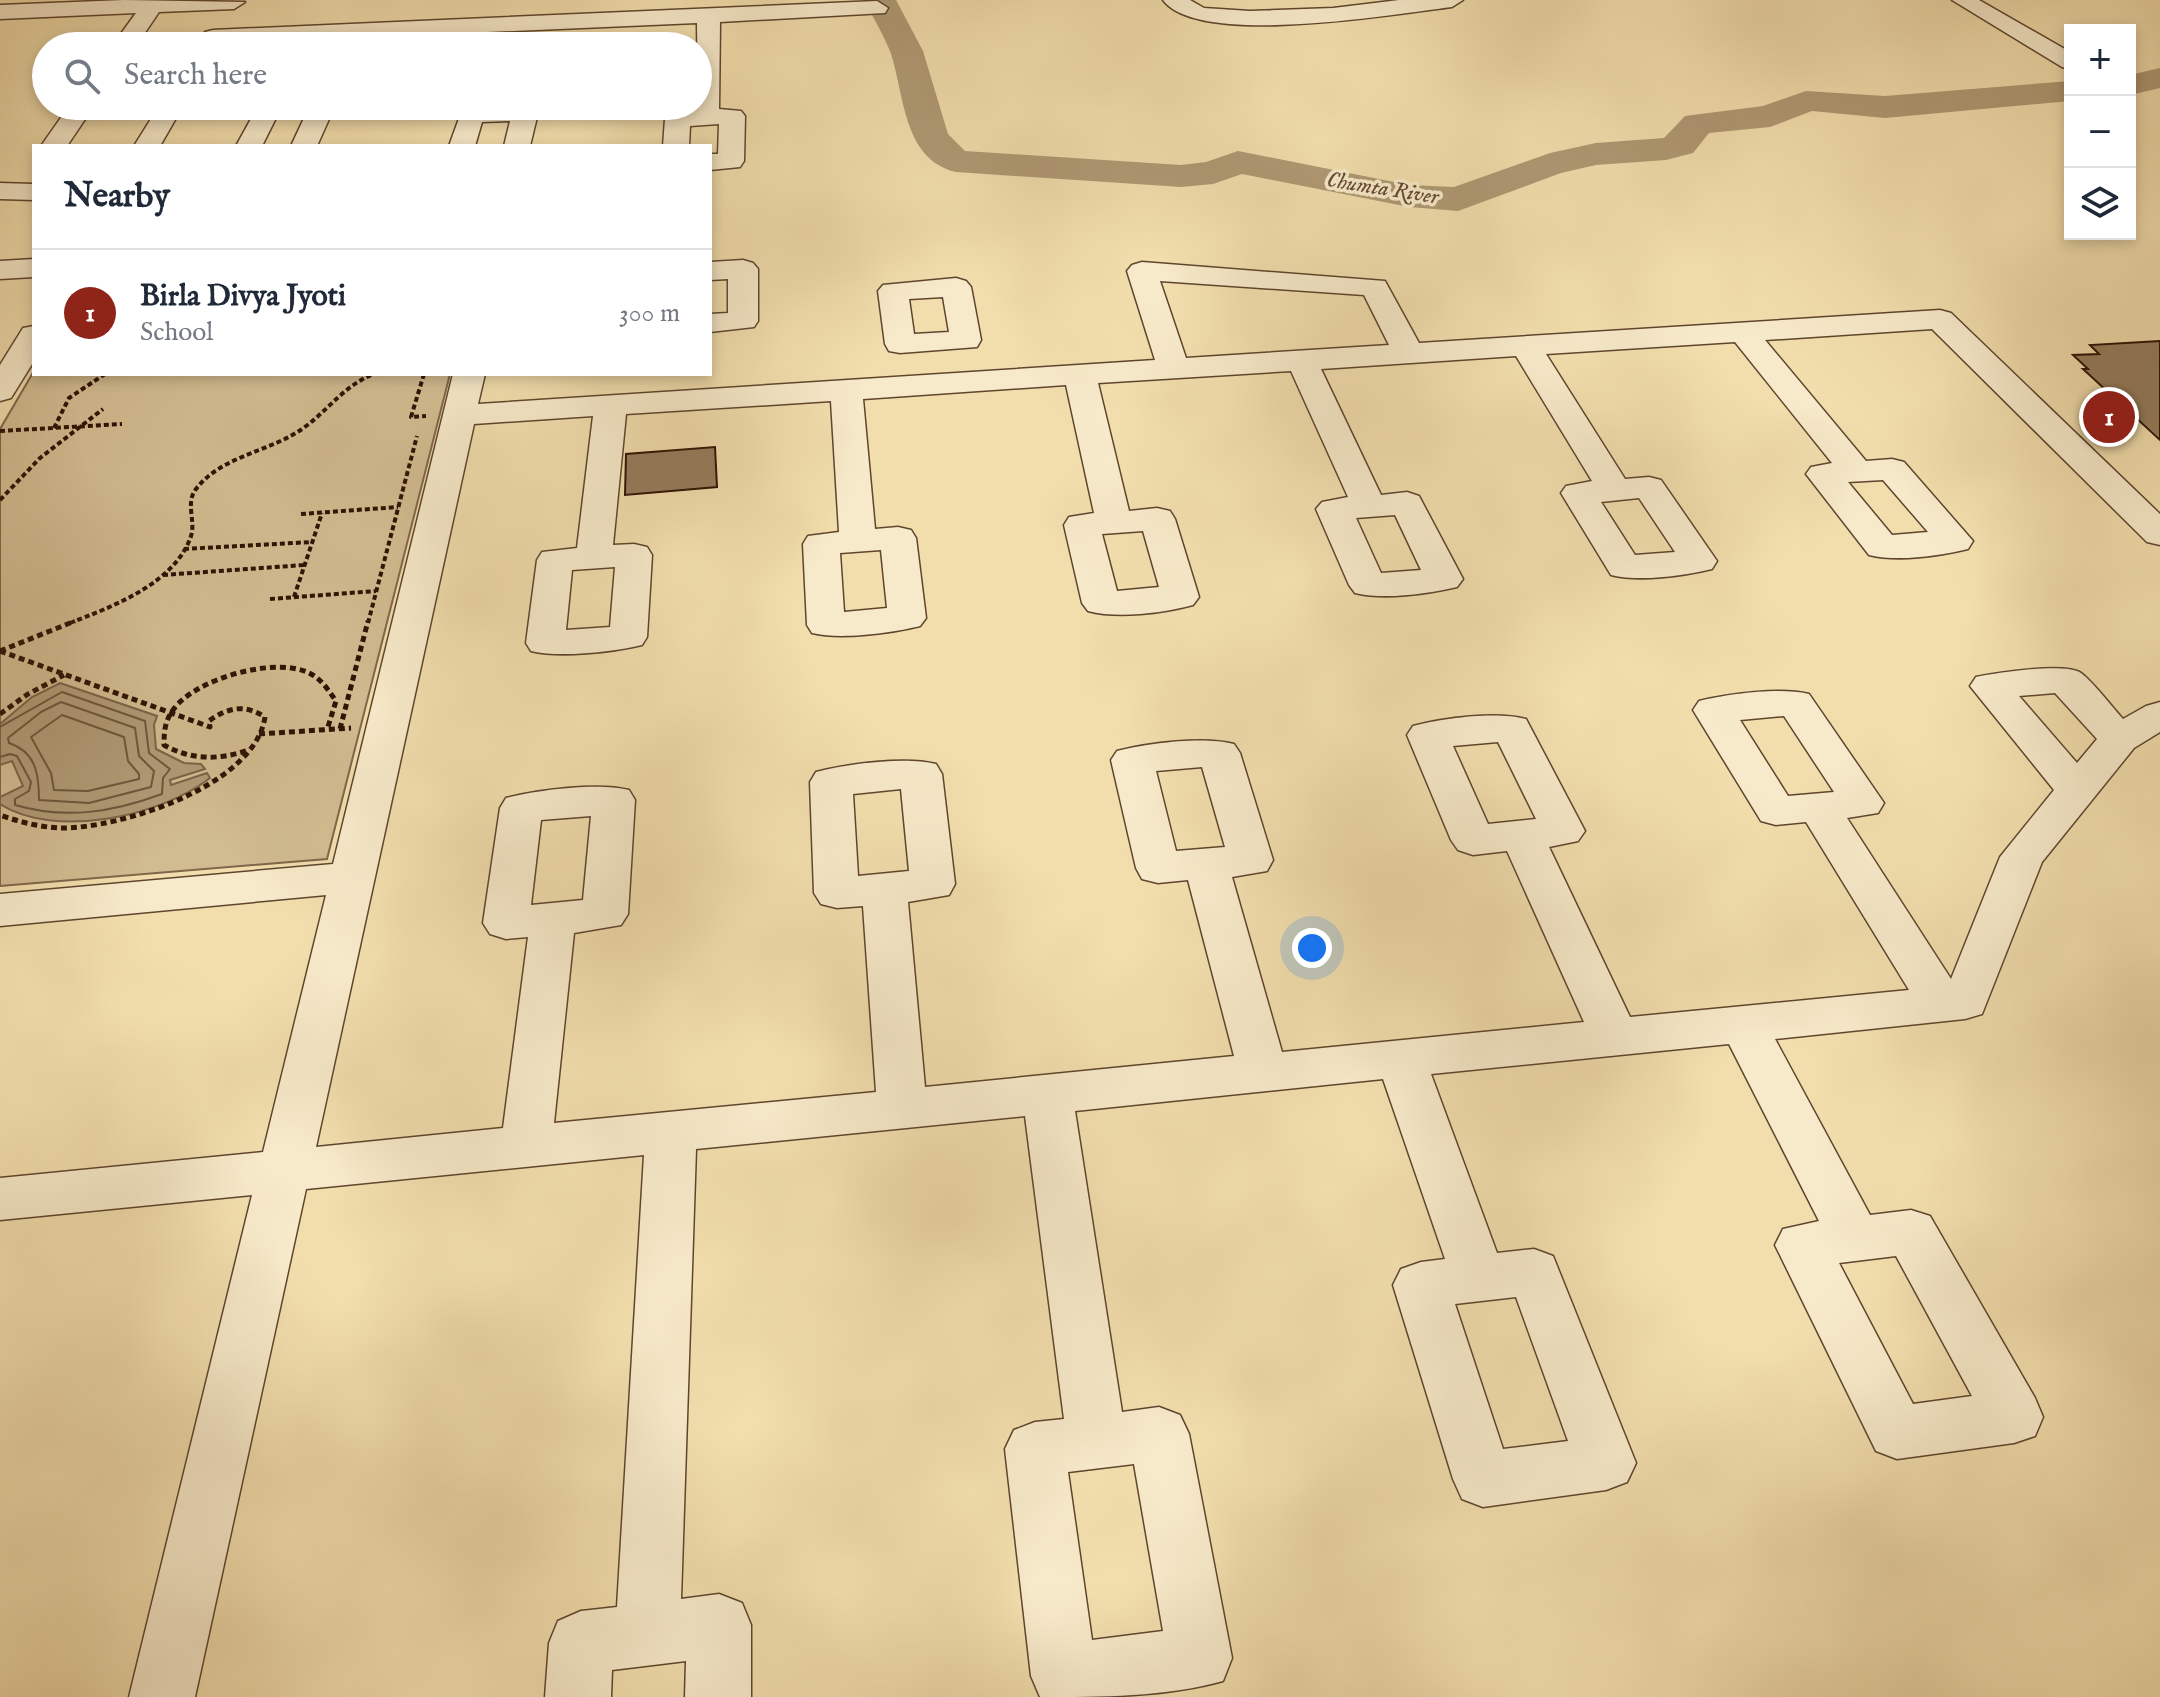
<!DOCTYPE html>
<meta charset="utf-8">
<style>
:root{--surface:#fff;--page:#f6f6f7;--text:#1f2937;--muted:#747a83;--line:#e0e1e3;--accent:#8f2418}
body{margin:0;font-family:"IM FELL English",serif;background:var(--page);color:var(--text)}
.controls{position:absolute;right:24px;top:24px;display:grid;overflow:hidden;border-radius:0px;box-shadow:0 4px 12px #0003}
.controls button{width:72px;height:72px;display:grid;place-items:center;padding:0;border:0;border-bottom:2px solid var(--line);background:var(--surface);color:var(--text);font:40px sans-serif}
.you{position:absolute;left:1312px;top:948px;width:28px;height:28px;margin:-20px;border:6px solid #fff;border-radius:50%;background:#1a73e8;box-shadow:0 0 0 12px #1a73e833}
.badge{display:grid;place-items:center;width:52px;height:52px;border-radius:50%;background:var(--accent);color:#fff;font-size:26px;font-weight:700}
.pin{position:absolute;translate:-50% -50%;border:4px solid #fff;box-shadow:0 2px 8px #0006}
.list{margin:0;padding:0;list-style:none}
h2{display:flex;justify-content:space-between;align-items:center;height:104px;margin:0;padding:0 32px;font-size:34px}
h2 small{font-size:26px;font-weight:400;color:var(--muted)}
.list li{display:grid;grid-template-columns:52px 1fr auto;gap:24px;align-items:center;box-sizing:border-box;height:128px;padding:0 32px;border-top:2px solid var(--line)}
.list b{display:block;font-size:30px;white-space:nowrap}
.list p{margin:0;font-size:26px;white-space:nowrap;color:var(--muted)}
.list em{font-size:26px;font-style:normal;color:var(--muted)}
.icon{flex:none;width:44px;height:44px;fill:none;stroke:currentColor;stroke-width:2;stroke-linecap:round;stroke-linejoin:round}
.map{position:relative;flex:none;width:2160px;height:1697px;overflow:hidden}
.search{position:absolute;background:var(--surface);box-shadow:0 4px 12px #0003;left:32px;top:32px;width:680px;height:88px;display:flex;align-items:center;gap:20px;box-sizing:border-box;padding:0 28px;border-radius:44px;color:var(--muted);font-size:30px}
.panel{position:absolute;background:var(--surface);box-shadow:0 4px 12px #0003;left:32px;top:144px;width:680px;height:232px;border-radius:0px}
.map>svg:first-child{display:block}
</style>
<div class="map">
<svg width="2160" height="1697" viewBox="0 0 2160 1697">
<rect width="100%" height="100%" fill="#f2dead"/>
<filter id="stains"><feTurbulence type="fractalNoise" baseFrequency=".0025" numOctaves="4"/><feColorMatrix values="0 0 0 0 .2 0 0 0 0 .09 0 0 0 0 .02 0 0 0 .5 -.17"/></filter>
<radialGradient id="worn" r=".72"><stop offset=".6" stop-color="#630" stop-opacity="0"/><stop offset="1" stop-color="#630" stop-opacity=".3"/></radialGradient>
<path fill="#d1bb90" stroke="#80664a" stroke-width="2" d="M34,371v3h416l-123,485 -327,27v-457z"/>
<path fill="#af9974" stroke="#7b6347" stroke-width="2" d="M60,683l97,33 -3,9 2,24 28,14 17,1 4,5 -35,11 1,5 36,-12 3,5c-50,39 -155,61 -210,26v-7l23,-11 -11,-25 -12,4v-41l32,-27z"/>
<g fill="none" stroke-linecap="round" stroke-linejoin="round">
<path stroke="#6e563c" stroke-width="2" d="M61,702l74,26 4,28 15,15 -3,16 -62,16 -50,-3c0,-26 -3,-48 -30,-57l-1,-5 33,-26z
M62,715l62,22 4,24 11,13v5l-51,12 -34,-1 -3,-17 -20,-36z
M0,727l62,-35 83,29 4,32 21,16 -7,9 -1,16c-49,18 -96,26 -147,11v-6l14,-8 2,-9 -14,-26 -7,-2 -10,3"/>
<path fill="#af9974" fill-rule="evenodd" d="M864,0h32l27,51 25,83 17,17 216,14 25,-3 32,-11 171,34 45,2 96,-34 46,-10 68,-5 21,-22 78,-10 43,-15 79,5 185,-15v20l-185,17 -73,-7 -42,16 -61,6 -16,20 -27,7 -70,5 -35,8 -103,38 -49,-4 -167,-33 -29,10 -32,3 -225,-15c-54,-13 -51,-78 -66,-121 -7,-17 -17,-34 -26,-51z
M2160,68v20l-30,7v-20z"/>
</g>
<path fill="#947c5c" stroke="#2e1204" stroke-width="2" d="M2160,341v99l-77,-71h5l-15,-14 26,-1 -9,-9z
M715,447l2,40 -92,8 1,-41z"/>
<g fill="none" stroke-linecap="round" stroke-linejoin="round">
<defs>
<path id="minor" d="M124,0l121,2 -11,7 -75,3 -23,34h-24l24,-33 -136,6v-14z
M1163,0h27l14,8 46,3 83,-3 66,-8h64l-11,7c-56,7 -254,41 -289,-7z
M1952,0h27l91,52v17l-8,-2z
M877,1l11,7 -3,5 -165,9 -1,87 22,2 4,5 -1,45 -4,6 -30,3v-16h8l1,-30 -29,2 -1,20h-26l2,-27 4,-5 25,-3v-5h4l-1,-83 -484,21 -8,-2 -4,-5 4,-5 8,-2z
M69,106h25l-27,40h-26z
M159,106h24l-23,40h-26z
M258,106h75l1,2 -17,38h-26l14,-30 -29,2 -14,28h-26z
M527,106l11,7 -8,33h-26l6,-25 -28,1 -7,24h-26l13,-36z
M0,183l34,1v16l-34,-1z
M34,259v18l-34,2v-18z
M743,260l10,3 5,6v52l-4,6 -44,5v-18l18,-1v-34l-18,1v-18z
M1142,262l243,19 34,62 521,-33 11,3 209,201v31l-13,-3 -215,-213 -167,11 101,121 26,-2 12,3 69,79 -5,8c-29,7 -70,13 -99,6l-63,-81 5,-7 21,-4 -97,-121 -189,12 79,125 24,-2 12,3 56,81 -5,8c-29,7 -72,13 -101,6l-50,-82 5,-7 26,-5 -76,-125 -195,13 60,126 26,-3 12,4 44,83 -6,8c-30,7 -72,13 -102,6l-6,-8 -33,-76 6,-7 26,-5 -57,-126 -193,12 31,128 28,-3 13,3 5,8 24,78 -6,8c-30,8 -75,14 -105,6l-6,-8 -18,-78 5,-8 25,-4 -28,-128 -203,14 12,130 23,-2 13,3 5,8 10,80 -6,8c-28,7 -79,14 -108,7l-5,-8 -4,-81 5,-8 31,-4 -8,-131 -205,13 -13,131 21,-1 13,3 5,8 -5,82 -5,8c-29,7 -82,13 -111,6l-5,-8 11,-83 5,-8 35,-4 16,-132 -119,8 -158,723 187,-19 25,-191 -22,2 -16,-5 -7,-11 17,-115 6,-10c31,-8 92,-16 123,-8l6,10 -7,114 -7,11 -47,8 -20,190 322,-31 -13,-186 -26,2 -16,-4 -7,-11 -4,-111 6,-10c31,-8 89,-16 120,-8l6,10 13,110 -6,11 -41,7 17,185 309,-31 -46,-176 -30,3 -16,-4 -6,-11 -25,-108 6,-9c31,-8 87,-15 117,-7l6,9 33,107 -6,11 -35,6 50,175 302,-30 -77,-171 -34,4 -15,-5 -7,-10 -44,-105 6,-9c30,-8 84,-15 113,-7l59,112 -7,10 -29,6 81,170 279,-27 -103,-168 -30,3 -15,-4 -68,-111 6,-9c29,-7 81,-14 110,-7l75,109 -6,10 -31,5 104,161 49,-122 54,-67 -84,-104 6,-9c19,-4 89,-15 105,-4 15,12 29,32 42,46l23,-13 14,-4v30l-26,16 -92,114 -60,152 -17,5 -190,20 95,176 41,-5 19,6 105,182 8,19 -8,19 -21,7 -117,16 -21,-8 -101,-206 8,-16 36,-8 -90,-177 -298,30 66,179 37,-4 19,7 83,207 -9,19 -21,8 -123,17 -21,-8 -9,-20 -60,-194 8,-16 20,-7 24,-3 -62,-180 -308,32 47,301 37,-5 21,8 9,19 43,224 -9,23c-57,16 -122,16 -183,16l-9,-21 -26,-227 9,-19 21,-8 29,-3 -39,-303 -329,33 -15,450 38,-5 23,9 9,22v72h-66l1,-36 -74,9 -1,27h-66l4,-54 9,-22 23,-10 36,-4 27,-452 -338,34 -111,508h-66l123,-502 -252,25v-42l263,-26 63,-257 -326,31v-32l333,-30 120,-490h32l-7,30 677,-44 -28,-89 5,-6zM1160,281l204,14 25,50 -203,13zM1883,480l45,52 -36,3 -44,-53zM1639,498l36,54 -40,3 -34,-53zM1395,515l26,55 -40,3 -25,-55zM1143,531l16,56 -42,4 -15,-57zM881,550l6,58 -43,4 -4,-59zM615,567l-5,60 -44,3 6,-60zM2055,693l42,46 -20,24 -58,-67zM1784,716l50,76 -46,4 -48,-76zM1498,742l38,77 -48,5 -35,-78zM1202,767l23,80 -49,4 -20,-80zM901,789l8,82 -51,5 -5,-82zM591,816l-8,84 -52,5 10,-85zM1896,1256l76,140 -59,8 -74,-141zM1516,1297l52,144 -65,8 -48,-145zM1134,1464l29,167 -71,9 -24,-168z
M956,278l10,3 5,6 10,53 -4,7 -77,6 -11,-2 -4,-7 -7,-53 5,-6zM943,297l6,35 -35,2 -5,-35z
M34,326v35l-23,37 -11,3v-36l23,-37z"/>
</defs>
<use href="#minor" stroke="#5f452e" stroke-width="3"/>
<path stroke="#2e1204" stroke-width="4" stroke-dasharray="5 3" stroke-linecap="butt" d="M424,374l-13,43 15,-1
M54,428l15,-30 36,-24
M0,431l122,-7
M0,500l40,-42 63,-49
M301,514l97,-7
M184,549l128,-7
M163,575l141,-10
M294,597l28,-84
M270,599l106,-8
M70,623c41,-16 105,-39 121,-87 5,-15 -6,-33 5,-47 25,-33 73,-37 106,-60 26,-18 42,-44 72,-55
M368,623l49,-187"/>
<path stroke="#2e1204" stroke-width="5" stroke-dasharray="6 4" stroke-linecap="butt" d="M0,651l210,76 -1,-6c19,-14 36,-17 56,-4 -10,69 -146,112 -205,111 -21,-1 -40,-6 -60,-13
M0,651l75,-30
M0,714l28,-20 36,-19
M340,729l28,-108
M259,734l92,-6
M246,751c-29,9 -55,9 -82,-6 0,-14 1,-24 9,-35 21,-31 104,-55 138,-36 11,6 18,17 25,27l-9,29"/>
<use href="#minor" fill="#f7eaca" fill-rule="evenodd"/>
</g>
<g text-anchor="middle" stroke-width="7" stroke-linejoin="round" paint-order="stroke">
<g font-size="22" font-style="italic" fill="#624831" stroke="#f7eaca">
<text transform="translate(1383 187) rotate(9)" y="8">Chumta River</text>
</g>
</g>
<rect width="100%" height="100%" filter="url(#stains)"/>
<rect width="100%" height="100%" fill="url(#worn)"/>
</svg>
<div class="controls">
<button>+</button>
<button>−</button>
<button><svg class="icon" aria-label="layers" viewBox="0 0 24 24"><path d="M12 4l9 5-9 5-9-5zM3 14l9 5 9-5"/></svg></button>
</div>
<div class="you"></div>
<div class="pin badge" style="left:2109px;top:417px">1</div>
<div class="search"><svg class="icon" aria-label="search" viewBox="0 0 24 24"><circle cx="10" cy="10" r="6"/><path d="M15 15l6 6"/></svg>Search here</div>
<section class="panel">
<h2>Nearby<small></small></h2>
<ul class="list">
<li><span class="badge">1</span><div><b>Birla Divya Jyoti</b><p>School</p></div><em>300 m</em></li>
</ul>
</section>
</div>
